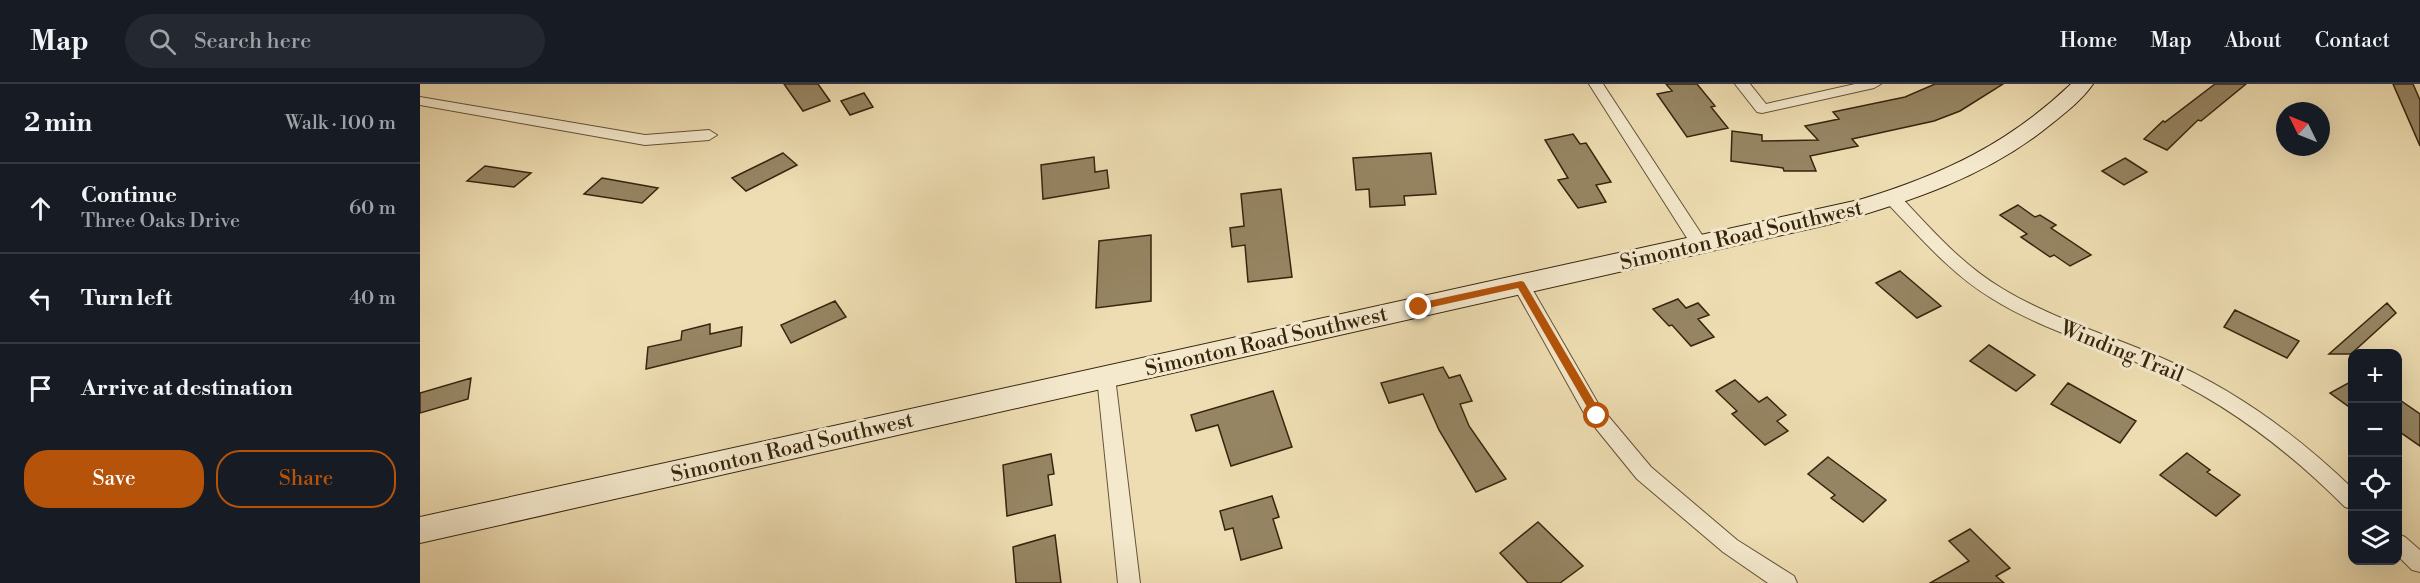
<!DOCTYPE html>
<meta charset="utf-8">
<style>
:root{--surface:#171b24;--page:#242831;--text:#f1f3f6;--muted:#9ea1a6;--line:#363941;--accent:#b45309}
body{margin:0;font-family:"Libre Bodoni",serif;background:var(--page);color:var(--text)}
.controls{position:absolute;right:18px;bottom:18px;display:grid;overflow:hidden;border-radius:12px;box-shadow:0 6px 24px #0002}
.controls button{width:54px;height:54px;display:grid;place-items:center;padding:0;border:0;border-bottom:2px solid var(--line);background:var(--surface);color:var(--text);font:30px sans-serif}
.compass{position:absolute;left:1856px;top:18px;width:54px;height:54px;border-radius:50%;background:var(--surface);box-shadow:0 6px 24px #0002;rotate:313deg}
.stop{position:absolute;width:18px;height:18px;margin:-14px;border:4px solid #b45309;border-radius:50%;background:#fff}
.stop.end{background:#b45309;border-color:#fff;box-shadow:0 2px 6px #0008}
.list{margin:0;padding:0;list-style:none}
h2{display:flex;justify-content:space-between;align-items:center;height:78px;margin:0;padding:0 24px;font-size:26px}
h2 small{font-size:20px;font-weight:400;color:var(--muted)}
.list li{display:grid;grid-template-columns:39px 1fr auto;gap:18px;align-items:center;box-sizing:border-box;height:90px;padding:0 24px;border-top:2px solid var(--line)}
.list b{display:block;font-size:22px;white-space:nowrap}
.list p{margin:0;font-size:20px;white-space:nowrap;color:var(--muted)}
.list em{font-size:20px;font-style:normal;color:var(--muted)}
.actions{display:flex;gap:12px;padding:18px 24px}
.actions a{flex:1;padding:14px 0;border:2px solid var(--accent);border-radius:24px;text-align:center;font-size:21px;color:var(--accent)}
.actions .main{background:var(--accent);color:#fff}
.icon{flex:none;width:33px;height:33px;fill:none;stroke:currentColor;stroke-width:2;stroke-linecap:round;stroke-linejoin:round}
.map{position:relative;flex:none;width:2000px;height:499px;overflow:hidden}
header{display:flex;align-items:center;gap:36px;box-sizing:border-box;height:84px;padding:0 30px;background:var(--surface);border-bottom:2px solid var(--line)}
header strong{font-size:28px}
nav{display:flex;gap:33px;margin-inline-start:auto;font-size:21px}
.search{width:420px;height:54px;background:var(--page);display:flex;align-items:center;gap:15px;box-sizing:border-box;padding:0 21px;border-radius:33px;color:var(--muted);font-size:22px}
main{display:flex}
aside{flex:1;background:var(--surface)}
.map>svg:first-child{display:block}
</style>
<header>
<strong>Map</strong>
<div class="search"><svg class="icon" aria-label="search" viewBox="0 0 24 24"><circle cx="10" cy="10" r="6"/><path d="M15 15l6 6"/></svg>Search here</div>
<nav><a>Home</a><a>Map</a><a>About</a><a>Contact</a></nav>
</header>
<main>
<aside>
<h2>2 min<small>Walk · 100 m</small></h2>
<ul class="list">
<li><svg class="icon" aria-label="ahead" viewBox="0 0 24 24"><path d="M12 20V5M6 11l6-6 6 6"/></svg><div><b>Continue</b><p>Three Oaks Drive</p></div><em>60 m</em></li>
<li><svg class="icon" aria-label="left" viewBox="0 0 24 24"><path d="M17 20v-9H6M10 6l-5 5 5 5"/></svg><div><b>Turn left</b></div><em>40 m</em></li>
<li><svg class="icon" aria-label="arrive" viewBox="0 0 24 24"><path d="M6 21V4h12l-3 4 3 4H6"/></svg><div><b>Arrive at destination</b></div></li>
</ul>
<div class="actions"><a class="main">Save</a><a>Share</a></div>
</aside>
<div class="map">
<svg width="2000" height="499" viewBox="0 0 2000 499">
<rect width="100%" height="100%" fill="#eeddb2"/>
<filter id="stains"><feTurbulence type="fractalNoise" baseFrequency=".00333" numOctaves="4"/><feColorMatrix values="0 0 0 0 .2 0 0 0 0 .09 0 0 0 0 .02 0 0 0 .5 -.17"/></filter>
<radialGradient id="worn" r=".72"><stop offset=".6" stop-color="#630" stop-opacity="0"/><stop offset="1" stop-color="#630" stop-opacity=".3"/></radialGradient>
<path fill="#968563" stroke="#36250d" stroke-width="1.5" d="M364,0h34l12,17 -27,10z
M1246,0h31l18,22 -4,1 17,21 -41,9 -30,-43 15,-3z
M1515,0h68l-43,27 -26,10 -82,18 6,7 -48,10 6,15h-32l-1,-3 -52,-7 1,-30 30,4v6l56,-1 -13,-14 34,-7 -6,-7 72,-15z
M1795,0h31l-45,37 -3,-1 -31,30 -23,-11 19,-18 2,1z
M1973,0h20l7,16v46z
M444,9l9,14 -23,8 -9,-14z
M1153,50l7,10 6,-1 25,39 -15,3 10,17 -28,6 -20,-28 10,-2 -23,-38z
M363,69l14,12 -51,26 -14,-13z
M1011,69l5,41 -32,2 1,9 -35,2 -1,-18 -13,1 -3,-32z
M674,73l1,15 12,-2 2,18 -66,11 -2,-34z
M1705,74l22,14 -23,13 -22,-14z
M65,82l46,7 -17,14 -47,-6z
M182,94l56,10 -16,15 -58,-9z
M861,105l11,88 -44,5 -3,-37 -13,2 -2,-19 14,-2 -3,-32z
M1598,121l17,12 5,-2 16,10 -5,3 40,27 -21,11 -16,-11 -4,2 -29,-20 6,-3 -27,-19z
M731,151v66l-55,7 3,-67z
M1480,187l41,35 -24,12 -41,-35z
M1258,215l8,9 12,-5 11,12 -11,4 16,18 -23,9 -19,-21 -3,1 -16,-17z
M415,217l11,16 -55,26 -10,-18z
M1967,219l9,10 -45,41h-22z
M1815,226l64,31 -12,17 -63,-31z
M290,240v10l32,-7 -1,19 -95,23 2,-22 33,-7 1,-9z
M1569,261l46,30 -19,16 -46,-30z
M1023,283l6,11 11,-3 12,26 -12,3 9,22 37,53 -30,13 -37,-62 -16,-36 -34,9 -8,-20z
M51,294l-3,21 -48,14v-20z
M1315,296l24,22 8,-5 19,18 -9,6 11,10 -23,14 -33,-31 5,-3 -21,-20z
M1932,297v28l-22,-16z
M1648,299l68,38 -16,22 -69,-39z
M853,307l19,56 -61,19 -13,-41 -22,6 -5,-16z
M1977,314l23,16v32l-23,-16z
M1767,369l23,17 -3,2 33,23 -24,21 -56,-41z
M631,370l3,20 -6,1 4,30 -45,11 -4,-51z
M1408,373l58,43 -23,22 -32,-24 4,-3 -27,-21z
M852,412l7,21 -6,2 9,29 -41,12 -8,-32 -8,2 -5,-19z
M1118,438l45,44 -23,17h-32l-28,-30z
M1550,445l40,39 -14,8 8,7h-74l39,-22 -20,-20z
M635,451l6,48h-45l-3,-36z"/>
<g fill="none" stroke-linecap="round" stroke-linejoin="round">
<defs>
<path id="street" d="M1169,0h14l103,157 2,4 -2,4h-12z
M1315,0h15l16,20 89,-20h26l-7,4 -112,25 -5,-1z
M0,13l225,38 64,-5 8,5 -8,5 -64,5 -225,-40z
M1473,110l6,1c32,34 63,70 104,94 50,30 106,46 159,69 72,31 134,76 190,130v21l-7,-2c-58,-58 -121,-106 -196,-139 -52,-24 -109,-39 -158,-70 -41,-25 -71,-61 -104,-95l-2,-4 2,-4z
M1101,194l6,2 72,125 52,62 86,73 57,36 3,7h-29l-45,-31 -86,-73 -52,-64 -73,-131 3,-4z
M686,286l7,2 2,5 25,206h-22l-21,-206 2,-5z
M1978,450l7,3 15,13v22l-8,-2 -14,-14z"/>
<path id="secondary" d="M1651,0h22c-11,16 -28,29 -43,41 -64,52 -141,77 -219,99l-1411,319v-26l1439,-317c83,-25 149,-56 212,-116z"/>
</defs>
<use href="#street" stroke="#645336" stroke-width="2"/>
<use href="#secondary" stroke="#36250d" stroke-width="2"/>
<use href="#street" fill="#f4e9cd" fill-rule="evenodd"/>
<use href="#secondary" fill="#f4e9cd" fill-rule="evenodd"/>
</g>
<path fill="#b45309" d="M1101,197l3,1 77,131v6h-7l-76,-131 -99,22 -5,-3 5,-4z"/>
<g text-anchor="middle" stroke-width="6" stroke-linejoin="round" paint-order="stroke">
<g font-size="21" fill="#36250d" stroke="#f4e9cd">
<text transform="translate(1321 151) rotate(-13)" y="7">Simonton Road Southwest</text>
<text transform="translate(846 257) rotate(-13)" y="7">Simonton Road Southwest</text>
<text transform="translate(1702 267) rotate(22)" y="7">Winding Trail</text>
<text transform="translate(372 363) rotate(-13)" y="7">Simonton Road Southwest</text>
</g>
</g>
<rect width="100%" height="100%" filter="url(#stains)"/>
<rect width="100%" height="100%" fill="url(#worn)"/>
</svg>
<div class="controls">
<button>+</button>
<button>−</button>
<button><svg class="icon" aria-label="locate" viewBox="0 0 24 24"><circle cx="12" cy="12" r="6"/><path d="M12 2v4M12 18v4M2 12h4M18 12h4"/></svg></button>
<button><svg class="icon" aria-label="layers" viewBox="0 0 24 24"><path d="M12 4l9 5-9 5-9-5zM3 14l9 5 9-5"/></svg></button>
</div>
<svg class="compass" viewBox="-18 -18 36 36"><path d="M0-13l5 13h-10z" fill="#e53935"/><path d="M0 13l5-13h-10z" fill="#9ea1a6"/></svg>
<div class="stop" style="left:1177px;top:332px"></div>
<div class="stop end" style="left:999px;top:223px"></div>
</div>
</main>
